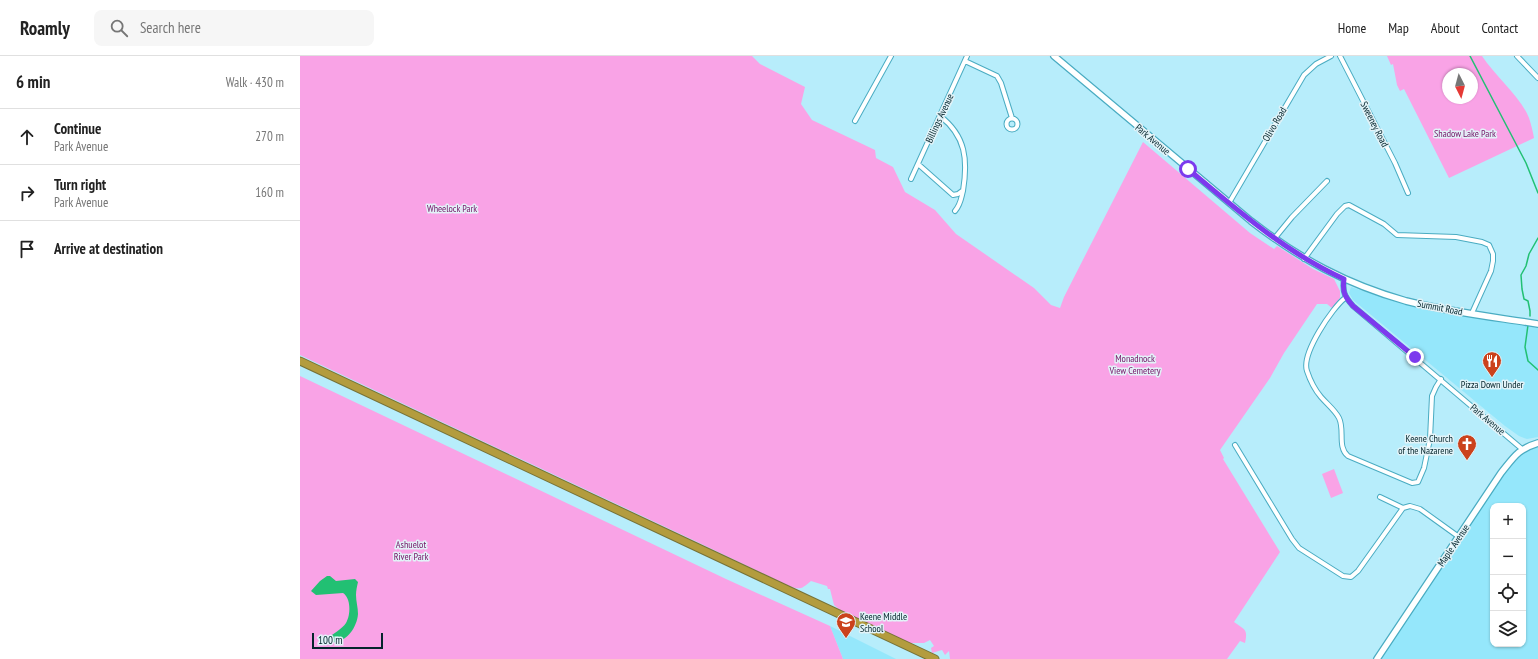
<!DOCTYPE html>
<meta charset="utf-8">
<style>
:root{--surface:#fff;--page:#f6f6f6;--text:#222;--muted:#767676;--line:#e0e0e0}
body{margin:0;font-family:"PT Sans Narrow",sans-serif;background:var(--page);color:var(--text)}
.controls{position:absolute;right:12px;bottom:12px;display:grid;overflow:hidden;border-radius:8px;box-shadow:0 1px 3px #0004}
.controls button{width:36px;height:36px;display:grid;place-items:center;padding:0;border:0;border-bottom:1px solid var(--line);background:var(--surface);color:var(--text);font:20px sans-serif}
.compass{position:absolute;left:1142px;top:12px;width:36px;height:36px;border-radius:50%;background:var(--surface);box-shadow:0 1px 3px #0004;rotate:174deg}
.scale{position:absolute;left:12px;bottom:10px;width:71px;box-sizing:border-box;padding-left:4px;border:2px solid #05252c;border-top:0;font-size:11px;line-height:14px;white-space:nowrap;color:#05252c;-webkit-text-stroke:3px #e2f3f8;paint-order:stroke}
.stop{position:absolute;width:12px;height:12px;margin:-9px;border:3px solid #7c3aed;border-radius:50%;background:#fff}
.stop.end{background:#7c3aed;border-color:#fff;box-shadow:0 1px 4px #0008}
.list{margin:0;padding:0;list-style:none}
h2{display:flex;justify-content:space-between;align-items:center;height:52px;margin:0;padding:0 16px;font-size:17px}
h2 small{font-size:13px;font-weight:400;color:var(--muted)}
.list li{display:grid;grid-template-columns:26px 1fr auto;gap:12px;align-items:center;box-sizing:border-box;height:56px;padding:0 16px;border-top:1px solid var(--line)}
.list b{display:block;font-size:15px;white-space:nowrap}
.list p{margin:0;font-size:13px;white-space:nowrap;color:var(--muted)}
.list em{font-size:13px;font-style:normal;color:var(--muted)}
.icon{flex:none;width:22px;height:22px;fill:none;stroke:currentColor;stroke-width:2;stroke-linecap:round;stroke-linejoin:round}
.map{position:relative;flex:none;width:1238px;height:603px;overflow:hidden}
header{display:flex;align-items:center;gap:24px;box-sizing:border-box;height:56px;padding:0 20px;background:var(--surface);border-bottom:1px solid var(--line)}
header strong{font-size:19px}
nav{display:flex;gap:22px;margin-inline-start:auto;font-size:14px}
.search{width:280px;height:36px;background:var(--page);display:flex;align-items:center;gap:10px;box-sizing:border-box;padding:0 14px;border-radius:8px;color:var(--muted);font-size:15px}
main{display:flex}
aside{flex:1;background:var(--surface)}
.map>svg:first-child{display:block}
</style>
<header>
<strong>Roamly</strong>
<div class="search"><svg class="icon" aria-label="search" viewBox="0 0 24 24"><circle cx="10" cy="10" r="6"/><path d="M15 15l6 6"/></svg>Search here</div>
<nav><a>Home</a><a>Map</a><a>About</a><a>Contact</a></nav>
</header>
<main>
<aside>
<h2>6 min<small>Walk · 430 m</small></h2>
<ul class="list">
<li><svg class="icon" aria-label="ahead" viewBox="0 0 24 24"><path d="M12 20V5M6 11l6-6 6 6"/></svg><div><b>Continue</b><p>Park Avenue</p></div><em>270 m</em></li>
<li><svg class="icon" aria-label="right" viewBox="0 0 24 24"><path d="M7 20v-9h11M14 6l5 5-5 5"/></svg><div><b>Turn right</b><p>Park Avenue</p></div><em>160 m</em></li>
<li><svg class="icon" aria-label="arrive" viewBox="0 0 24 24"><path d="M6 21V4h12l-3 4 3 4H6"/></svg><div><b>Arrive at destination</b></div></li>
</ul>
</aside>
<div class="map">
<svg width="1238" height="603" viewBox="0 0 1238 603">
<rect width="100%" height="100%" fill="#b7edfb"/>
<path fill="#95e7fb" fill-rule="evenodd" d="M1051,231l46,15 43,10 98,16v109l-11,2 -8,-3 -14,-10 -152,-126 -4,-7z
M1238,390v213h-157l129,-194 10,-11zM1193,450h30v138h-30z
M530,570l66,33h-53z"/>
<path fill="#f9a3e6" fill-rule="evenodd" d="M0,0h452l8,8 45,23 -4,17 11,16 63,30 1,8 17,9 12,25 30,18 21,24 78,54 17,17 9,3 4,-11 79,-155 107,91 24,16 3,-3 36,23 21,10 6,12v7l-8,10 -5,-4h-10l-33,49 -14,25 -50,72 4,8 -1,1 57,93 -46,70c11,8 14,7 11,21l-5,-2 -13,18h-277l-1,-8 -4,4 -3,-5 -10,3 -1,-5 3,-2 -4,-6 -6,3h-15l-69,-33 -6,-5 -4,-16h-2l-1,-3 -16,-5c-10,9 -12,9 -24,4 -162,-78 -325,-153 -487,-230z
M1087,0h95c13,20 39,41 47,62 2,6 4,14 5,20l-85,40 -45,-89 -4,2 -3,-6 -4,-21 -2,1zM1148,18h24v24h-24z
M0,320l426,203 104,47 13,33h-543z
M1034,413l9,24 -12,5 -9,-24z"/>
<path fill="#22c073" d="M27,520h3l6,5 19,-2 3,3c-1,4 -2,9 -2,13 0,6 2,13 2,19 -1,14 -13,31 -29,28l-1,-4c5,-4 14,-9 18,-15 5,-8 5,-25 -3,-30l-27,2 -5,-4 9,-10z"/>
<g fill="none" stroke-linecap="round" stroke-linejoin="round">
<path stroke="#22c073" stroke-width="1.5" d="M1170,0l56,107 12,30
M1230,260v-5l-2,-10 -4,-2 -2,-10 -1,-14 5,-9 3,-12 9,-16
M1228,269l-3,22 3,14 10,9"/>
<defs>
<path id="street" d="M1040,0l55,107 13,30
M1217,0l21,22
M665,5l32,15 4,7 11,35
M640,60c26,20 28,44 23,75 -2,7 -2,13 -8,20
M706.5 68a5.5 5.5 0 1 1 11 0a5.5 5.5 0 1 1-11 0Z
M555,65l36,-65
M618,108l35,31 5,-1 4,-3
M611,123l56,-123
M929,147l75,-128 12,-11 15,-8
M974,183l18,-22 35,-36
M1004,203l33,-45 8,-8 4,-1 35,19 13,11 59,2 26,5 7,3 4,9v7l-2,10 -19,42
M1044,223c-2,13 1,18 9,27l169,143
M1045,242c-13,10 -44,56 -38,73 3,9 8,19 14,26 6,7 14,13 18,21 6,12 -2,29 9,38l64,27 6,-1 6,-14 6,-29 2,-43 4,-9 5,-8
M935,389l57,94 7,9 44,28 8,1 7,-6 45,-63
M1080,441l23,11 7,-2 10,3 39,28"/>
<path id="secondary" d="M754,0l197,165c49,38 95,63 155,80 43,11 88,16 132,23
M1077,603l124,-186c13,-16 17,-24 37,-30"/>
<path id="highway" d="M0,305l635,298"/>
</defs>
<use href="#street" stroke="#4aacc2" stroke-width="6"/>
<use href="#secondary" stroke="#4aacc2" stroke-width="8"/>
<use href="#highway" stroke="#767238" stroke-width="9"/>
<use href="#street" stroke="#fff" stroke-width="4"/>
<use href="#secondary" stroke="#fff" stroke-width="5.5"/>
<use href="#highway" stroke="#b39c3e" stroke-width="7"/>
</g>
<g fill="none" stroke-linecap="round" stroke-linejoin="round">
<path stroke="#7c3aed" stroke-width="5" d="M888,113c49,41 97,83 156,110 -2,13 1,18 9,27l62,51"/>
</g>
<defs>
<symbol id="restaurant-pin" viewBox="-11 -11 22 30"><path d="M0 17L-7.5 6A9.5 9.5 0 1 1 7.5 6Z" fill="#cb421c" stroke="#e2f3f8"/><path d="M-5-6h1v4h1v-4h1v4h1v-4h1v5L-1.5 .5V6h-2V.5L-5-1ZM5-6V6H3V1.5H1.5Q1.5-4 5-6Z" fill="#fff"/></symbol>
<symbol id="church-pin" viewBox="-11 -11 22 30"><path d="M0 17L-7.5 6A9.5 9.5 0 1 1 7.5 6Z" fill="#cb421c" stroke="#e2f3f8"/><path d="M-1.2-6h2.4v3.5h3.3v2.4h-3.3V6h-2.4V-.1h-3.3v-2.4h3.3Z" fill="#fff"/></symbol>
<symbol id="school-pin" viewBox="-11 -11 22 30"><path d="M0 17L-7.5 6A9.5 9.5 0 1 1 7.5 6Z" fill="#cb421c" stroke="#e2f3f8"/><path d="M0-5L7-2L0 1L-7-2ZM-4 1L0 2.5L4 1V4Q0 6-4 4Z" fill="#fff"/></symbol>
</defs>
<g fill-rule="evenodd">
<use href="#restaurant-pin" x="1181" y="294" width="22" height="30"/>
<use href="#church-pin" x="1156" y="377" width="22" height="30"/>
<use href="#school-pin" x="535" y="555" width="22" height="30"/>
</g>
<g text-anchor="middle" stroke-width="3" stroke-linejoin="round" paint-order="stroke">
<g font-size="10" fill="#05252c" stroke="#e2f3f8">
<text transform="translate(639 62) rotate(-65)" y="4">Billings Avenue</text>
<text transform="translate(974 68) rotate(-60)" y="4">Olivo Road</text>
<text transform="translate(1075 68) rotate(63)" y="4">Sweeney Road</text>
<text transform="translate(853 83) rotate(40)" y="4">Park Avenue</text>
<text transform="translate(1140 251) rotate(11)" y="4">Summit Road</text>
<text transform="translate(1188 363) rotate(40)" y="4">Park Avenue</text>
<text transform="translate(1153 489) rotate(-56)" y="4">Maple Avenue</text>
</g>
<g font-size="10" fill="#751366" stroke="#e2f3f8">
<text x="1165" y="81">Shadow Lake Park</text>
<text x="152" y="156">Wheelock Park</text>
<text x="835" y="306">Monadnock<tspan x="835" dy="12">View Cemetery</tspan></text>
<text x="111" y="492">Ashuelot<tspan x="111" dy="12">River Park</tspan></text>
</g>
<g font-size="10" fill="#05252c" stroke="#e2f3f8">
<text x="1192" y="332">Pizza Down Under</text>
<text x="1153" y="386" text-anchor="end">Keene Church<tspan x="1153" dy="12">of the Nazarene</tspan></text>
<text x="560" y="564" text-anchor="start">Keene Middle<tspan x="560" dy="12">School</tspan></text>
</g>
</g>
</svg>
<div class="controls">
<button>+</button>
<button>−</button>
<button><svg class="icon" aria-label="locate" viewBox="0 0 24 24"><circle cx="12" cy="12" r="6"/><path d="M12 2v4M12 18v4M2 12h4M18 12h4"/></svg></button>
<button><svg class="icon" aria-label="layers" viewBox="0 0 24 24"><path d="M12 4l9 5-9 5-9-5zM3 14l9 5 9-5"/></svg></button>
</div>
<svg class="compass" viewBox="-18 -18 36 36"><path d="M0-13l5 13h-10z" fill="#e53935"/><path d="M0 13l5-13h-10z" fill="#767676"/></svg>
<div class="scale">100 m</div>
<div class="stop" style="left:888px;top:113px"></div>
<div class="stop end" style="left:1115px;top:301px"></div>
</div>
</main>
